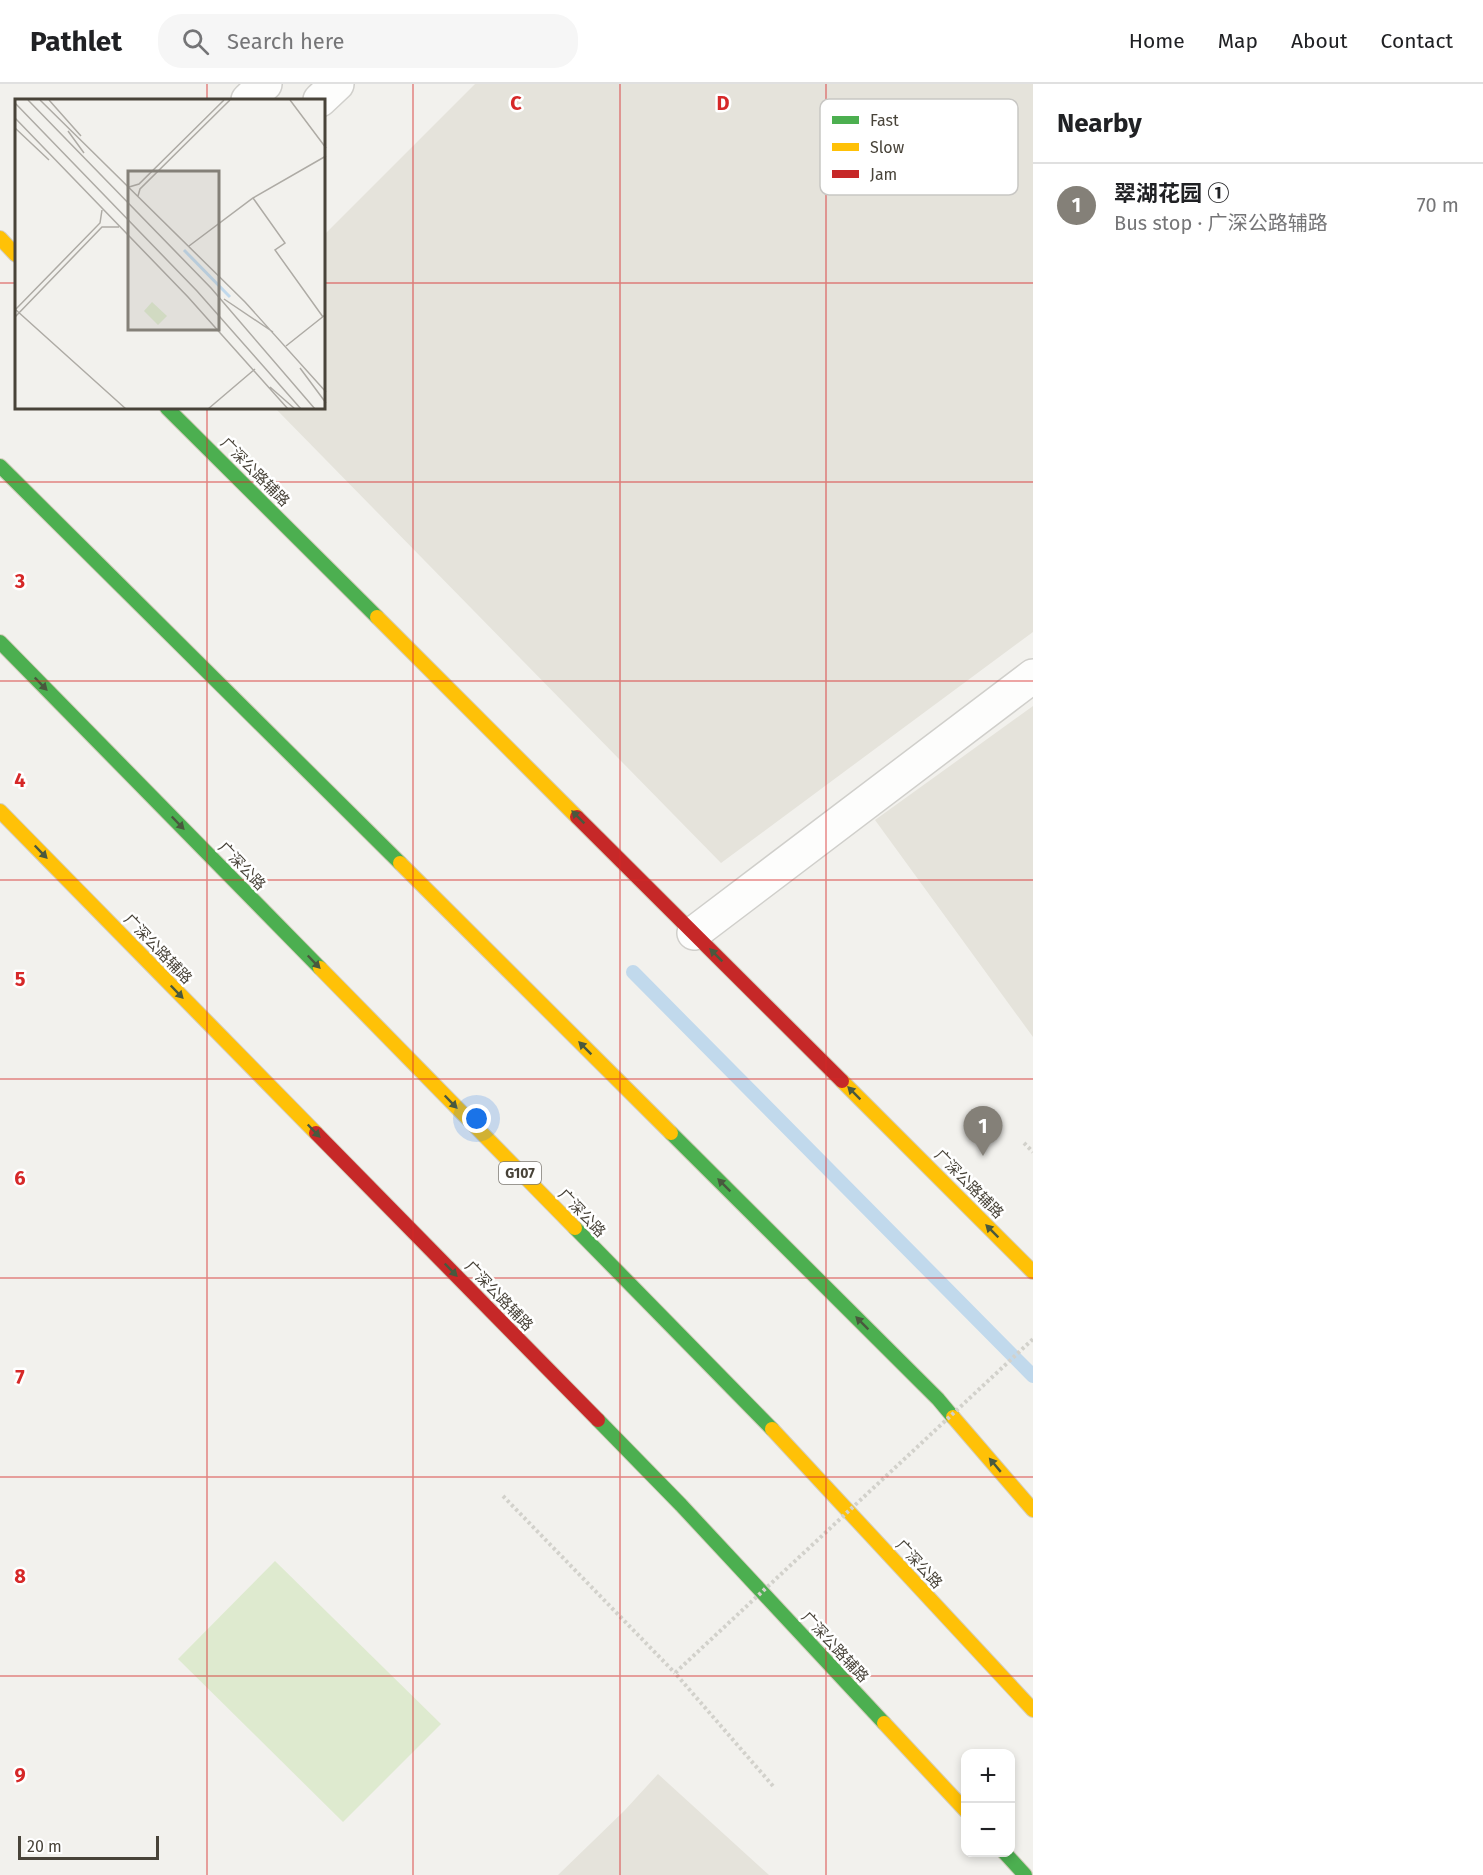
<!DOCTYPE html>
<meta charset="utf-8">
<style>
:root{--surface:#fff;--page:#f6f6f6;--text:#202124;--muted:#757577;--line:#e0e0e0;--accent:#848078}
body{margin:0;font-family:"Fira Sans","Noto Sans SC",sans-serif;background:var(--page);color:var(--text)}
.controls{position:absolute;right:18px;bottom:18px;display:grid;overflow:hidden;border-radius:12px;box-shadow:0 3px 9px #0003}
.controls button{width:54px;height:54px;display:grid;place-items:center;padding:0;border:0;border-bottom:2px solid var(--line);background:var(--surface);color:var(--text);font:30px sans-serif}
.scale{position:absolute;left:18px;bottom:15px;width:141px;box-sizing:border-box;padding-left:6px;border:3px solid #484339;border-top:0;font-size:16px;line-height:21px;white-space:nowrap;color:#484339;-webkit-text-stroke:4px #fff;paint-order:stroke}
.you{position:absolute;left:477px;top:1035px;width:21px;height:21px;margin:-15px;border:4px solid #fff;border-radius:50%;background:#1a73e8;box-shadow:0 0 0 9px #1a73e833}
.badge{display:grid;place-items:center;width:39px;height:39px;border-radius:50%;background:var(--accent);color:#fff;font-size:20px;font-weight:700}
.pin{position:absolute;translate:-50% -50px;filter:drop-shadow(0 2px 3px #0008)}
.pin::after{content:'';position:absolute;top:32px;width:21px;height:18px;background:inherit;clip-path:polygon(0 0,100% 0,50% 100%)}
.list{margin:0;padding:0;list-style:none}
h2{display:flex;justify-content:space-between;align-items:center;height:78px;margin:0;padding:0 24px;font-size:26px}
h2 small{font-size:20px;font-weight:400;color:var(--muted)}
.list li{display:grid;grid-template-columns:39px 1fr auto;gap:18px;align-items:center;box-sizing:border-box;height:84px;padding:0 24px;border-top:2px solid var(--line)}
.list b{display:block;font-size:22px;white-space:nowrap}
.list p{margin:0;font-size:20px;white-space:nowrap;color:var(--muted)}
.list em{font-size:20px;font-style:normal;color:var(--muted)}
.icon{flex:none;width:33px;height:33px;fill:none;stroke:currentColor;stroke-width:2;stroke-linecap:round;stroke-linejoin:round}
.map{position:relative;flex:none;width:1033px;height:1791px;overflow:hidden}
header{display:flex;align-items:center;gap:36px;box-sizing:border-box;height:84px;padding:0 30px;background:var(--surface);border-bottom:2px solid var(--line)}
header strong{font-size:28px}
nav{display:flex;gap:33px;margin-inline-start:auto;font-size:21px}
.search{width:420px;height:54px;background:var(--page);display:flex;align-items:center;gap:15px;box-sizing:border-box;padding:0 21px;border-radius:24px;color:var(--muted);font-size:22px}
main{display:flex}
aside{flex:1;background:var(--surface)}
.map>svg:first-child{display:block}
</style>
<header>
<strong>Pathlet</strong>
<div class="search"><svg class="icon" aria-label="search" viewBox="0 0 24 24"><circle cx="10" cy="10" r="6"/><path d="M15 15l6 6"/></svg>Search here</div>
<nav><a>Home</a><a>Map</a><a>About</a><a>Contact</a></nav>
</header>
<main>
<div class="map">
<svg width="1033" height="1791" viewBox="0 0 1033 1791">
<rect width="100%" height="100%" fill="#f2f1ed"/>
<path fill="#e5e3db" d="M475,0h558v548l-312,231 -446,-455h49v-173z
M1033,622v331l-158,-217z
M658,1690l111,101h-211l67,-65z"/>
<path fill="#deeacf" d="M275,1477l166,163 -98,98 -165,-163z"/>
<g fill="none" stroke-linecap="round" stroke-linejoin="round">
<path stroke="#c1d9ec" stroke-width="14" d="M633,888l400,404"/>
<defs>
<path id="street" d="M248,16l17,-16
M320,16l17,-16
M694,849l339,-257"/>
<path id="fast" d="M167,324l210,209
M0,382l400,397
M0,558l320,326
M671,1049l267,266 15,18
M575,1144l197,201
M598,1336l83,85 203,218
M1004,1768l21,23"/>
<path id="slow" d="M0,154l16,17
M377,533l200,200
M0,727l316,322
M400,779l271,270
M320,884l255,260
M842,997l191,191
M953,1333l80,93
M772,1345l261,281
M884,1639l82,88"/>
<path id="jam" d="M577,733l265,264
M316,1049l282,287"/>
</defs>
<use href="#street" stroke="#d0cfcb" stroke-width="36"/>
<use href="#fast" stroke="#d3cdbc" stroke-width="16"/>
<use href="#slow" stroke="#d3cdbc" stroke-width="16"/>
<use href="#jam" stroke="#d3cdbc" stroke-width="16"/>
<path stroke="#d2d1cb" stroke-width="4" stroke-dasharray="3 3" stroke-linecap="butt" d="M1024,1059l9,9
M503,1412l172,177"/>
<use href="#street" stroke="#fdfdfc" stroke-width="33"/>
<use href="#fast" stroke="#4caf50" stroke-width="14"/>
<use href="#slow" stroke="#ffc107" stroke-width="14"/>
<use href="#jam" stroke="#c62828" stroke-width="14"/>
<path stroke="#d2d1cb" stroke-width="4" stroke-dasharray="3 3" stroke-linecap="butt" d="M773,1702l-98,-113 358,-334"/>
</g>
<defs><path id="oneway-solid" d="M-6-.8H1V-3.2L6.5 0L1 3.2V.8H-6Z" transform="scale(1.5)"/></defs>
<g fill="#49593e">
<use href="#oneway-solid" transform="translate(41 600) rotate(46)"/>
<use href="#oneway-solid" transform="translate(578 733) rotate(-135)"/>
<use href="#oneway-solid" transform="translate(178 739) rotate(46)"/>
<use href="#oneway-solid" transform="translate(41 768) rotate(46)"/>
<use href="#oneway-solid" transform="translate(716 871) rotate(-135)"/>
<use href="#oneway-solid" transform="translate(314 878) rotate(46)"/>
<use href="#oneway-solid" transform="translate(177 908) rotate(46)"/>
<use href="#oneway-solid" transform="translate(585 964) rotate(-135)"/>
<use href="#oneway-solid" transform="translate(854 1009) rotate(-135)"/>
<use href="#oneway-solid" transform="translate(451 1018) rotate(46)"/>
<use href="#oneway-solid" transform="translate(314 1047) rotate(46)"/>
<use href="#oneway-solid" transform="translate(724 1101) rotate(-135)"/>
<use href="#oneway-solid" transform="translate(992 1147) rotate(-135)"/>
<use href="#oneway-solid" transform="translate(451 1186) rotate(46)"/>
<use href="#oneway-solid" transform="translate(862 1239) rotate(-135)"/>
<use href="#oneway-solid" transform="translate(995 1381) rotate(-130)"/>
</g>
<path fill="none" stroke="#d62828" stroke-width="1.5" stroke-opacity="0.55" d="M207,0v16M413,0v1791M620,0v1791M826,0v1791M0,199h16M324,199h709M207,324v1467M0,398h1033M0,597h1033M0,796h1033M0,995h1033M0,1194h1033M0,1393h1033M0,1592h1033"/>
<g text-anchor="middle" stroke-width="5" stroke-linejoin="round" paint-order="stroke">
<rect fill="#fff" stroke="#7f7b74" stroke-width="1.5" x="499" y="1078" width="42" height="22" rx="4.5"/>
<g font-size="14" font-weight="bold" fill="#484339">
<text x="520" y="1094">G107</text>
</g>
<g font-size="15" fill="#484339" stroke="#fff">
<text transform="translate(255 388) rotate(45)" y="5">广深公路辅路</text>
<text transform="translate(242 782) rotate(46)" y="5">广深公路</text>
<text transform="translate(158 865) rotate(46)" y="5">广深公路辅路</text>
<text transform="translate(969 1100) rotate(45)" y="5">广深公路辅路</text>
<text transform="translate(582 1129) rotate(46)" y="5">广深公路</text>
<text transform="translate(499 1212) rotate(46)" y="5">广深公路辅路</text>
<text transform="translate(919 1480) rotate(47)" y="5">广深公路</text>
<text transform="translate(835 1563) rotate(47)" y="5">广深公路辅路</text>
</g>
</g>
<g transform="translate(15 15)">
<rect width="310" height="310" fill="#f2f1ed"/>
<path d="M137,203l15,14 -9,9 -14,-14z" fill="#deeacf"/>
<path fill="none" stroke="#c1d9ec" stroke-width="3" d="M169,151l46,47"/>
<path fill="none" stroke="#aeaba5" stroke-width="1.5" d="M13,1l183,188 104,121M25,1l205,202 81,90M34,1l32,36M275,1l36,48M0,4l182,188 104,118M0,19l173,179 100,112M0,29l34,32M53,32l16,22M114,88l10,-3 85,-84M123,97l2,-7 90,-89M238,99l32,45 -10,7 48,67M174,147l64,-48 73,-42M209,200l49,33M0,211l85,-87 2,-13M1,211l110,99M0,218l87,-90h17M271,247l39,-31M285,269l26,35M255,288l25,22M193,310l47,-40"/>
<path fill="#848078" fill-opacity="0.15" stroke="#848078" stroke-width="3" d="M113,72h91v159h-91z"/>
<rect width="310" height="310" fill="none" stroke="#484339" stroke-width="3"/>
</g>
<rect x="820" y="15" width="198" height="96" rx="9" fill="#fff" stroke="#c8c7c4" stroke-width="1.5"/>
<rect x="832" y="32" width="27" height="8" fill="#4caf50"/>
<rect x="832" y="59" width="27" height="8" fill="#ffc107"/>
<rect x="832" y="86" width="27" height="8" fill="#c62828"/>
<g font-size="16" fill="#484339">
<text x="870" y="42">Fast</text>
<text x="870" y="69">Slow</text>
<text x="870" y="96">Jam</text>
</g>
<g font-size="20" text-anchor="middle" font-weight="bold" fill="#d62828" stroke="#fff" stroke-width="5" stroke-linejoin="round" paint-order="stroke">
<text x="516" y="26">C</text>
<text x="723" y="26">D</text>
<text x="20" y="504">3</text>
<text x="20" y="703">4</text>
<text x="20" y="902">5</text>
<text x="20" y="1101">6</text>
<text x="20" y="1300">7</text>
<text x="20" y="1499">8</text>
<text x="20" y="1698">9</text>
</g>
</svg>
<div class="controls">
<button>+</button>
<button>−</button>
</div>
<div class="scale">20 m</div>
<div class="you"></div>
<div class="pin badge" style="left:983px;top:1072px">1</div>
</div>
<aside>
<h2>Nearby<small></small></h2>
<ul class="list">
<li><span class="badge">1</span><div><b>翠湖花园 ①</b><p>Bus stop · 广深公路辅路</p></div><em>70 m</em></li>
</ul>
</aside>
</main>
